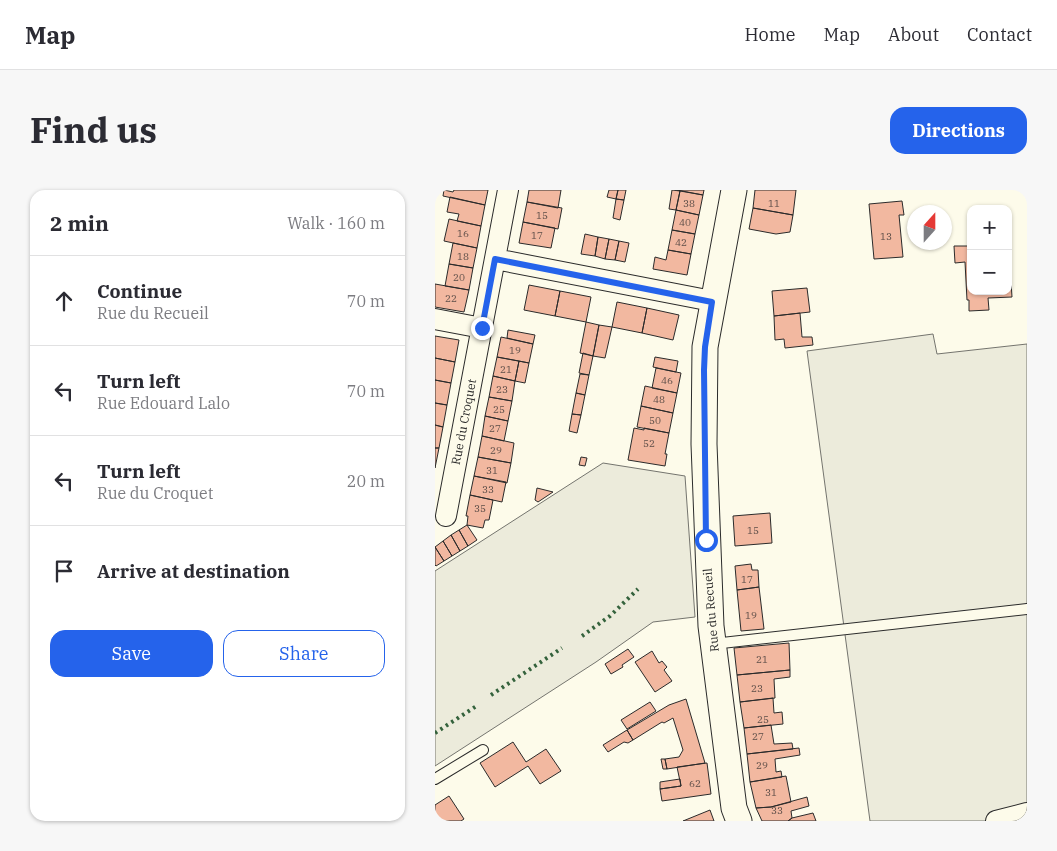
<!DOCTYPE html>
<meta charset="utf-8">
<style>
:root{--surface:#fff;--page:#f7f7f7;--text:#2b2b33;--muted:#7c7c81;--line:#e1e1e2;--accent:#2563eb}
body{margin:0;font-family:"IBM Plex Serif",serif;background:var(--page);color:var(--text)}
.controls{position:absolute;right:15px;top:15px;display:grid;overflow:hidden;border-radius:10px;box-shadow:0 1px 4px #0004}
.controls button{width:45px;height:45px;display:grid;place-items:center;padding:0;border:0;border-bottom:1px solid var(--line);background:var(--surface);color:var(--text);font:25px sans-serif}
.compass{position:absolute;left:472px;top:15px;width:45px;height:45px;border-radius:50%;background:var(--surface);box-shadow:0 1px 4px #0004;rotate:21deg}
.stop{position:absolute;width:15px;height:15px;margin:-11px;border:4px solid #2563eb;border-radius:50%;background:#fff}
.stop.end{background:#2563eb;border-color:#fff;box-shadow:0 1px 5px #0008}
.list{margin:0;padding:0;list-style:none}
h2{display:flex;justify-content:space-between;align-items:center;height:65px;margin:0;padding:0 20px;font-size:21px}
h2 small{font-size:16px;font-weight:400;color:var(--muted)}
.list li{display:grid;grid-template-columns:32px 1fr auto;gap:15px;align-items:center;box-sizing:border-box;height:90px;padding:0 20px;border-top:1px solid var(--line)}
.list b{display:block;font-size:19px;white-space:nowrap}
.list p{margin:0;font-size:16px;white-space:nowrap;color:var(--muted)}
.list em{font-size:16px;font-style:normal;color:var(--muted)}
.actions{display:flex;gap:10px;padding:15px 20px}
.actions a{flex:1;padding:11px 0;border:1px solid var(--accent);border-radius:15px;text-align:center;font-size:18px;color:var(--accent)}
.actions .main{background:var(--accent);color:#fff}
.icon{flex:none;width:28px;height:28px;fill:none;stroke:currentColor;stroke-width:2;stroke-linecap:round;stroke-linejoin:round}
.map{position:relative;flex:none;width:592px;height:631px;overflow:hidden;border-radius:15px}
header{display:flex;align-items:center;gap:30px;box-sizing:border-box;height:70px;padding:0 25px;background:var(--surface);border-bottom:1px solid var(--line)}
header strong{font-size:24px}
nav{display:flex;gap:28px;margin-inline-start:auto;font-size:18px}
.intro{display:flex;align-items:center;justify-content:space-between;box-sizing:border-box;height:120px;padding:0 30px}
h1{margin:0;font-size:35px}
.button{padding:12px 22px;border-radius:15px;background:var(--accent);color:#fff;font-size:18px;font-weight:700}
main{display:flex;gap:30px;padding:0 30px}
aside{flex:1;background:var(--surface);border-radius:15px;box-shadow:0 1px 4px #0004}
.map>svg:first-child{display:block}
</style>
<header>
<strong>Map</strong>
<nav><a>Home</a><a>Map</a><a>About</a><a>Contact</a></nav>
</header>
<div class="intro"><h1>Find us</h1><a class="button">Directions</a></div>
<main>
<aside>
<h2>2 min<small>Walk · 160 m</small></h2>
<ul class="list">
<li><svg class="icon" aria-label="ahead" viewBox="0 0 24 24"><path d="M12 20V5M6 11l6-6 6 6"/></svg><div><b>Continue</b><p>Rue du Recueil</p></div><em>70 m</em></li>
<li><svg class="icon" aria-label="left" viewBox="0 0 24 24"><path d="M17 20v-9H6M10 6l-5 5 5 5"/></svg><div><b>Turn left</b><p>Rue Edouard Lalo</p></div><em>70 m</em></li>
<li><svg class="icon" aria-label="left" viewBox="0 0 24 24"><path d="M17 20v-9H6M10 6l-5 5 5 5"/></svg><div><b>Turn left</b><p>Rue du Croquet</p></div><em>20 m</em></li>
<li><svg class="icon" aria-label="arrive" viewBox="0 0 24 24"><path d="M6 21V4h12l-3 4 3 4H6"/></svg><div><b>Arrive at destination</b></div></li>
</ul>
<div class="actions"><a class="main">Save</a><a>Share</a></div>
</aside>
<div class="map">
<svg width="592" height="631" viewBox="0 0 592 631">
<rect width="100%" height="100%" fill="#fdfbea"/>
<path fill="#ecebdb" stroke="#74746e" d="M498,144l4,20 90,-10v462l-1,15h-156l-63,-470z
M168,273l82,13 10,141 -42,5 -57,40 -161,104v-195z"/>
<path fill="#f2b8a0" stroke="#2b2b2b" d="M9,0l9,2 1,-2h34l-3,15 -42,-9z
M94,0h32l-3,18 -31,-6z
M174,0h9l-2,9 -9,-2z
M183,0h8l-2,10 -8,-1z
M237,0l8,1 -4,19 -7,-1z
M242,0h27l-1,5z
M320,0h41l-3,25 -40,-7z
M245,1l23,4 -4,20 -23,-5z
M15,7l35,8 -4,21 -24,-5 2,-7 -12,-2z
M181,9l8,1 -4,20 -7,-2z
M467,11l2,14h-5l4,42 -29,2 -5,-55z
M92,12l35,6 -4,21 -35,-7z
M318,18l40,7 -3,17 -14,2 -27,-5z
M241,20l23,5 -4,19 -23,-4z
M14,29l32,7 -4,22 -33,-7z
M88,32l32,6 -4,20 -32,-5z
M237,40l23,4 -4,20 -23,-4z
M150,44l13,3 -3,19 -14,-2z
M163,47l11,2 -4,20 -10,-3z
M174,49l10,2 -4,19 -10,-1z
M184,51l10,2 -4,19 -10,-2z
M18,53l24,5 -4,20 -24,-4z
M519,56h17v45h37l1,-40 3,46 -24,1 1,12 -20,1v-11h-2l-2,-38 -10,1z
M233,60l23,4 -4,21 -34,-6 2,-12 11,3z
M14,74l24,4 -4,22 -24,-4z
M0,94l34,6 -5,22 -29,-5z
M94,95l31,6 -5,25 -31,-6z
M372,98l3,24 -36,4 -2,-25z
M125,101l31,6 -5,25 -31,-6z
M182,112l30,6 -5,25 -30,-6z
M212,118l32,7 -6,25 -31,-7z
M365,123l2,24h10l1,8 -28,3 -1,-9 -9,1 -1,-24z
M151,132l13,3 -6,31 -13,-3z
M164,135l13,2 -7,31 -12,-2z
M73,140l27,5 -2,9 -26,-6z
M0,146l24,4 -4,22 -20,-4z
M66,147l32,7 -4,19 -32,-6z
M148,163l10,3 -4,19 -10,-2z
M62,167l22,4 -4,20 -22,-5z
M220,167l23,4 -2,11 -23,-5z
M0,168l20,4 -4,21 -16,-3z
M84,171l10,2 -4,20 -10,-2z
M221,178l25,5 -4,20 -25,-5z
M145,184l9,1 -4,20 -9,-2z
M58,186l22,5 -3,20 -23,-4z
M0,190l16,3 -4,22 -12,-2z
M210,196l32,7 -4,20 -32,-7z
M141,203l9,2 -4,20 -9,-1z
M54,207l23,4 -4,20 -23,-5z
M0,213l12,2 -4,22 -8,-2z
M206,216l32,7 -4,20 -32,-6z
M137,224l9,1 -4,18 -8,-2z
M50,226l23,5 -4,20 -22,-5z
M0,235l8,2 -4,21h-4z
M199,238l10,2v-2l25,5 -4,21h2l-2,12 -37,-6z
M47,246l32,7 -3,20 -33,-6z
M0,258h4l-4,20z
M43,267l33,6 -4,20 -33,-7z
M146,267l6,1 -2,8 -6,-1z
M39,286l32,6 -4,20 -32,-7z
M102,298l16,4 -15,10 -3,-2z
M35,305l23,5 -4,20h-4l-2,8 -16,-3 1,-9h-2z
M335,323l2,30 -37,3 -2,-30z
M32,335l10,15 -9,6 -9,-16z
M24,340l9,16 -8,5 -9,-16z
M16,345l9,16 -8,5 -9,-15z
M8,351l9,15 -8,5 -9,-14z
M0,357l9,14 -8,5 -1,-1z
M316,374l1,6h6l1,17 -22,3 -2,-24z
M324,397l5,42 -23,2 -4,-41z
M354,453l1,27 -53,5 -3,-27z
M193,459l6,8 -12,8 1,2 -12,7 -6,-10z
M217,461l7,12 3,-2 5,6 -3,3 8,11 -17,11 -20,-30z
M355,480v7l-16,2 1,19 -35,4 -3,-27z
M338,508l1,15 8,-1 1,12 -39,4 -4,-26z
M251,509l19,64 -38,6 -2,-10 14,-2 4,-7 -10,-32 -9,5 -2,-1 -29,18 -6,-10 42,-25z
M215,512l6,9 -29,18 -6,-9z
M336,535l3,19 18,-1 1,6 -46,5 -3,-26z
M192,540l6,10 -5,3 -4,-1 -16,10 -5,-7z
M78,552l13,20 20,-13 15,22 -21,13 -12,-18 -33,21 -15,-24z
M364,558l1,7 -25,4 1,13 5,-1 1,6 -32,5 -3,-28z
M226,569h4l2,10h-4z
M272,573l4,31 -49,7 -2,-12 21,-3 -4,-19z
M351,586l5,26 -20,5 -15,1 -6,-26z
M245,589l1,7 -21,3v-7z
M14,606l15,23 -3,2h-26v-16z
M372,607l2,9 -18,5 1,7 -4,3h-26l-6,-13 15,-1z
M275,620l4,11h-31z
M378,623l3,8h-28l4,-3z"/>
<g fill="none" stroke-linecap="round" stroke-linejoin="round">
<defs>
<path id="service" d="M278,454l314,-35
M0,589l48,-29"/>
<path id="minor" d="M60,69l217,42
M0,129l47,9
M11,326l62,-326
M561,631l31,-8"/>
<path id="tertiary" d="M299,0l-29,157 -1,97 7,182 23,182 5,13"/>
</defs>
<use href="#service" stroke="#2b2b2b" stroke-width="12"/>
<use href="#minor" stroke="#2b2b2b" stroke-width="22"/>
<use href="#tertiary" stroke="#2b2b2b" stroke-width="27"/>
<use href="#service" stroke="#fdfbea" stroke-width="10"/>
<use href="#minor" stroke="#fdfbea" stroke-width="20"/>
<use href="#tertiary" stroke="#fdfbea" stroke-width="25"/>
<path stroke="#34623c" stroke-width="4" stroke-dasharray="2.5 4" stroke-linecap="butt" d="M147,446l28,-20 28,-27
M56,505l71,-47
M0,543l43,-28"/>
</g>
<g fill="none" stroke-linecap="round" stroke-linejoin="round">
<path stroke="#2563eb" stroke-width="6" d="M47,138l13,-69 217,43 -7,45 -1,23 2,170"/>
</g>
<g text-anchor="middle" stroke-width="4" stroke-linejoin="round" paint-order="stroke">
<g font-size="10" fill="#5d4e48">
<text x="254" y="17">38</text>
<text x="339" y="17">11</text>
<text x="107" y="29">15</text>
<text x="250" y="36">40</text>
<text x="28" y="47">16</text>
<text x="102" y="49">17</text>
<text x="451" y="50">13</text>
<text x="246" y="56">42</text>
<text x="28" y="70">18</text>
<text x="24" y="91">20</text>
<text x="16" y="112">22</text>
<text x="80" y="164">19</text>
<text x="71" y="183">21</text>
<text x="232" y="194">46</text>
<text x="67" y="203">23</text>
<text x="224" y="213">48</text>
<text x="64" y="223">25</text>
<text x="220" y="234">50</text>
<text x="60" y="242">27</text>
<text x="214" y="257">52</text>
<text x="61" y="264">29</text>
<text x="57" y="284">31</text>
<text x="53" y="303">33</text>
<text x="45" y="322">35</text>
<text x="318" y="344">15</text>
<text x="312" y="393">17</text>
<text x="316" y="429">19</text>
<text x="327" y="473">21</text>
<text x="322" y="502">23</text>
<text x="328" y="533">25</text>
<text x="323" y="550">27</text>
<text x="327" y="579">29</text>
<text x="260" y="597">62</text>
<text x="336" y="606">31</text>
<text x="342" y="624">33</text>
</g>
<g font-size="12" fill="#2b2b2b" stroke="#fdfbea">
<text transform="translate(29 232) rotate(-79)" y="4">Rue du Croquet</text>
<text transform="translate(276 420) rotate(-95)" y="4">Rue du Recueil</text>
</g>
</g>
</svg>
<div class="controls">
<button>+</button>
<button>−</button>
</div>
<svg class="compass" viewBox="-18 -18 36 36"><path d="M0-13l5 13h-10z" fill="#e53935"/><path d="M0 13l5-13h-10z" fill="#7c7c81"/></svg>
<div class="stop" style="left:271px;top:350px"></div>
<div class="stop end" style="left:47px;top:138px"></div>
</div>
</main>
